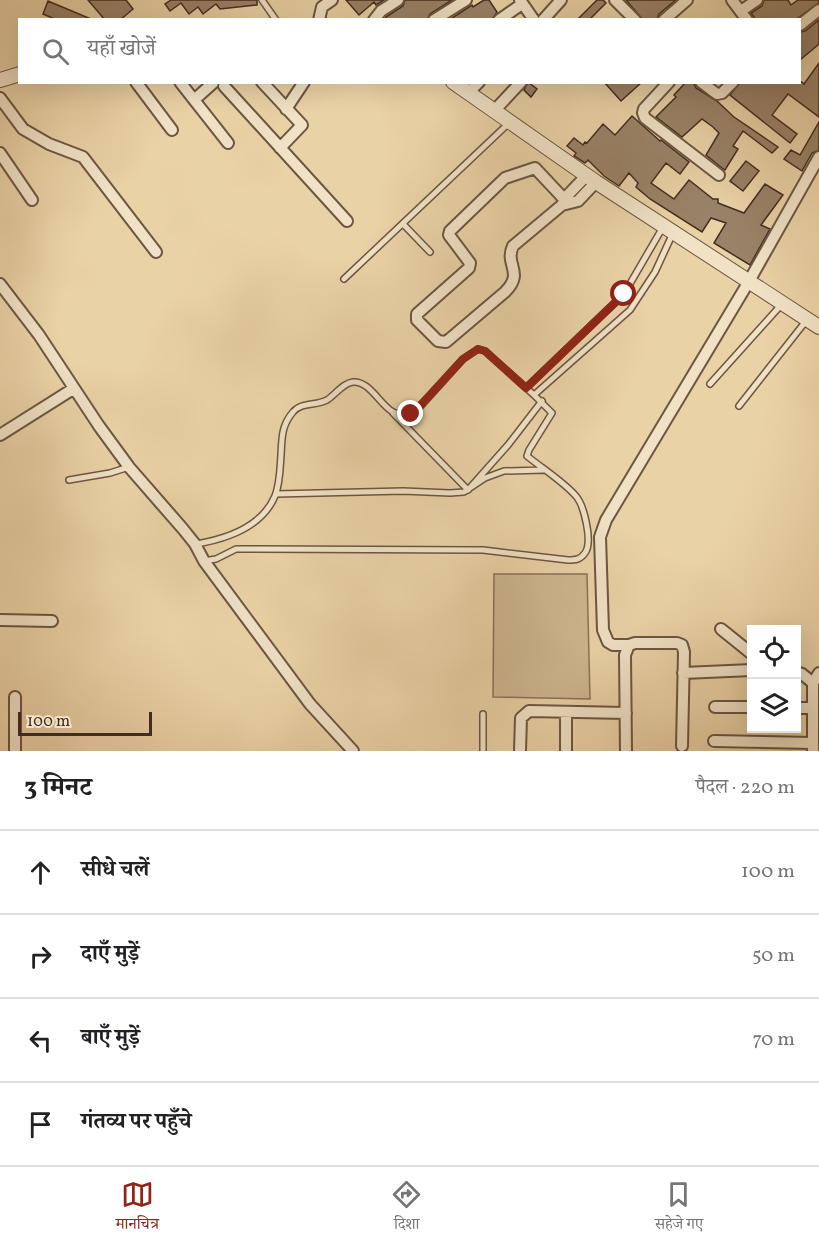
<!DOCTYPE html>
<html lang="hi">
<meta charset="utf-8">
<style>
:root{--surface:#fff;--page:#f6f6f6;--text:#202124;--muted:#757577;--line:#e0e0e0;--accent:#8f2418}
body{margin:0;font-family:Vollkorn,"Noto Serif Devanagari",serif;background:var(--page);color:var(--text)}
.controls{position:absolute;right:18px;bottom:18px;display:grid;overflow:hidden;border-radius:0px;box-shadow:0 6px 24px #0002}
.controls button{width:54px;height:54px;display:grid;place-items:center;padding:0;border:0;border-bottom:2px solid var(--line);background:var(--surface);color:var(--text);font:30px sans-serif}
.scale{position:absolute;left:18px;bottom:15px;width:134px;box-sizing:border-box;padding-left:6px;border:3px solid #422c21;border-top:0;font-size:16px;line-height:21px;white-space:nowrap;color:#422c21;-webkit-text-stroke:4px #f1e2c6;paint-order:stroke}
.stop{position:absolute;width:18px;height:18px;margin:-14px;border:4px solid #8f2418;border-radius:50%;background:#fff}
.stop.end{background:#8f2418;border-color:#fff;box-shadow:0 2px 6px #0008}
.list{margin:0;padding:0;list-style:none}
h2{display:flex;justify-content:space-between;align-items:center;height:78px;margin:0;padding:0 24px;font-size:26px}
h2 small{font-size:20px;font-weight:400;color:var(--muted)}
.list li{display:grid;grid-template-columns:39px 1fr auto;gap:18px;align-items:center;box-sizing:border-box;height:84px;padding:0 24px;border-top:2px solid var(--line)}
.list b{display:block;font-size:22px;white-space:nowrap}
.list em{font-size:20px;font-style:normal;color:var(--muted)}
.icon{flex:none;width:33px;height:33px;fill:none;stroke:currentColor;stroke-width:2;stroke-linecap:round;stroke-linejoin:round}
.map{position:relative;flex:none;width:819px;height:751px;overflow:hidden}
.search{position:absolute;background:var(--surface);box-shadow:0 6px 24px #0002;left:18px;right:18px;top:18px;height:66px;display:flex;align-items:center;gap:15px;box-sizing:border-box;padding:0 21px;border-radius:0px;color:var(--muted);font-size:22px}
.sheet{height:414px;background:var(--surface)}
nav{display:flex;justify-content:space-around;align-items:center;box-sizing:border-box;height:84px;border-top:2px solid var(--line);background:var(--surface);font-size:16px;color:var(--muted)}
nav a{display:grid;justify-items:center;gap:3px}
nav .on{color:var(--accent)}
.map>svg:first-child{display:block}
</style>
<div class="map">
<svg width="819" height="751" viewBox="0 0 819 751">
<rect width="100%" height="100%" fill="#ead2a7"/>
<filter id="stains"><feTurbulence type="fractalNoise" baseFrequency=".00333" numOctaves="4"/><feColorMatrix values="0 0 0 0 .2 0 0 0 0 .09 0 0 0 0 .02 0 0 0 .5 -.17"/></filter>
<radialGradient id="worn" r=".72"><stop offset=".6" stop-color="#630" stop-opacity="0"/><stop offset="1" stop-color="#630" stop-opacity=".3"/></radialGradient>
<path fill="#cdb690" stroke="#887158" stroke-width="1.5" d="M494,574h93l3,125 -97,-2z"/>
<path fill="#998267" stroke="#422c21" stroke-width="1.5" d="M88,0h38l7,9 -13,11h-15z
M171,0h86v5l-37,4 -4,-5 -13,10 -5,-7 -9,7 -8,-11 -11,8 -5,-7z
M346,0h38l-8,5 -2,-3 -15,13z
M405,0h47l-22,14 -3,6h-42l1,-3 17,-11z
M484,0h5l8,12 -5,8h-43l23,-15 1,2z
M597,0h6l3,3 -17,17h-12z
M626,0h50l-17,14 -2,6h-14z
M764,0h24l3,5 7,-5h21v3l-24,17h-39l-5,-7 11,-7z
M48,1l43,18v1h-34l-14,-6z
M819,20v24l-19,16v-28l5,-1z
M819,63v54l-31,-23 -16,21 25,19 -7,9 -60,-48 10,-13h62l2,2z
M528,82l9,7 -6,8 -7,-7z
M604,82h38l-21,19z
M686,82h7l3,6 21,13 17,16 44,30 -6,6 -29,-22 -10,15 5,3 -13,21 -3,-2 -16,-13 13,-22 -6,-6 -11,-8 -20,18 -26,-20 20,-20 -2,-2z
M632,116l28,25 1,-1 28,22 -9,12 -14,-11 -15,20 23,16 15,-19 24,19h5v4l26,10 21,-29 18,11 -22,30 9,4 -20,36 -36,-22 12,-20 -15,-5 -9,14 -52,-33 -14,-12 2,-4 -9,-10 -10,13 -15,-10 -16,-16 -3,3 -11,-7 2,-3 -9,-7 7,-8 9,7 2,-3 2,1 16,-19 12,11z
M819,122v28l-7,3 -10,18 -18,-12 7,-9 9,5z
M746,161l13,10 -16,20 -13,-10z"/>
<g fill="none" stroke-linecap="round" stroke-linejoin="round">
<defs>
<path id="service" d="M262,0l14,20
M403,224l27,28
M344,279l165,-156
M710,384l72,-80
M526,388l98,-94 39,-67
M739,406l67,-85
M393,413l75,77 40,-45 34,-44
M69,480l41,-7 19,-6
M276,494l127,-3 47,2 14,-1 21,-14 19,-7 40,-1
M196,544c30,-5 66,-17 79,-48 5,-12 5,-28 6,-41 1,-16 0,-29 12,-43 8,-10 23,-6 34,-12 8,-5 16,-17 26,-18 17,-1 26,22 40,30 5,3 12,2 18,2l7,-5 45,-50 15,-10 7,2 49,44
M204,561l12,-2 20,-10 247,1 85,10c7,0 12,0 17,-7 8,-11 -1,-49 -10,-58 -14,-15 -32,-26 -48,-39l2,-6 23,-37 -18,-18 96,-85 25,-38 18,-39
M483,714v37"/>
<path id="minor" d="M520,0l14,20
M615,0l20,20
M732,0l15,20
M741,11l16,-11
M319,20l3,-13 10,-7
M374,20l7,-9 17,-11
M434,20l32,-20
M499,20l23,-16
M543,20l18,-20
M664,20l23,-20
M800,25l19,-15
M136,82l36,48
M180,82l48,61
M262,82l40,43 -22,23
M669,82l-25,27 -1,4 2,5 74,57
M701,82l16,12 5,-1 11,-11
M224,86l123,135
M468,93l11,-11
M0,98l23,31 26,15 34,13 73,95
M194,100l19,-17
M286,109l18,-27
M494,111l27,-29
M0,153l32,47
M565,200l-30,-32 -30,10 -55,53 -1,4 21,28 -1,5 -52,46v6l21,21 8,1 59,-50c20,-20 -1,-27 8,-46l49,-41 4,-8 21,-22
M562,205l16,-4 18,-19
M0,284l39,51 60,91 30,41 54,62 12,15 9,17 106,143 43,47
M0,435l73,-46
M0,620l52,1
M721,629l31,25
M629,645h-16l-5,-3 -5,-12 -3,-93 6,-17 142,-237 71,-126
M796,672l6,2 11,9
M683,673l69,-3
M15,697v54
M715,707h37
M796,708h17
M566,712v39
M714,741l99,2
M520,751l1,-33 8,-7 97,2
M626,751l-1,-96 4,-10 6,-2h42l5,2 2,7 -2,94
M813,751v-68l6,-10"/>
<path id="tertiary" d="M0,80l20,-6
M453,82l143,100 223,145"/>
</defs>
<use href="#service" stroke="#6c5642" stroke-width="8"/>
<use href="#minor" stroke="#6c5642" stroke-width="14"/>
<use href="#tertiary" stroke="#6c5642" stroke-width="16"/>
<use href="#service" stroke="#f1e2c6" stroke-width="5"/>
<use href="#minor" stroke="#f1e2c6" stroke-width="10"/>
<use href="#tertiary" stroke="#f1e2c6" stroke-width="14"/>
</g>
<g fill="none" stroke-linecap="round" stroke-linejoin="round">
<path stroke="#8f2418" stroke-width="8" d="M411,414l6,-5 46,-50 15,-10 7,2 41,37 98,-94"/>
</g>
<rect width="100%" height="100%" filter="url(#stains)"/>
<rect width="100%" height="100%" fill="url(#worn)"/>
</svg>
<div class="controls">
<button><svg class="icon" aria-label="locate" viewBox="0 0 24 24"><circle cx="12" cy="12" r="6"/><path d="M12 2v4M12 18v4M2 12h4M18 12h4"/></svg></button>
<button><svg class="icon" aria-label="layers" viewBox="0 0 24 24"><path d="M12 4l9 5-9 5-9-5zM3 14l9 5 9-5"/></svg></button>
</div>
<div class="scale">100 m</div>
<div class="stop" style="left:624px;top:294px"></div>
<div class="stop end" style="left:411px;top:414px"></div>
<div class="search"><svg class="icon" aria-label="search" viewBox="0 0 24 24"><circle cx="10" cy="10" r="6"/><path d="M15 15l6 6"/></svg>यहाँ खोजें</div>
</div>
<section class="sheet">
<h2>3 मिनट<small>पैदल · 220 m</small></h2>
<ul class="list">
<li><svg class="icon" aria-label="ahead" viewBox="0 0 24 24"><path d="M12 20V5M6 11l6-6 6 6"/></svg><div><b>सीधे चलें</b></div><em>100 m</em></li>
<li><svg class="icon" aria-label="right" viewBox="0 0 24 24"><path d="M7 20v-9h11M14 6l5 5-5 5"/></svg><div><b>दाएँ मुड़ें</b></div><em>50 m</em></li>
<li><svg class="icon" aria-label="left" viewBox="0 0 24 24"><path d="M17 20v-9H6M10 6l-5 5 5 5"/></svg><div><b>बाएँ मुड़ें</b></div><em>70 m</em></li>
<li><svg class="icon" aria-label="arrive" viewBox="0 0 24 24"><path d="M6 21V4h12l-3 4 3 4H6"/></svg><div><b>गंतव्य पर पहुँचे</b></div></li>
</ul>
</section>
<nav>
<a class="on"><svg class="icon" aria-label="map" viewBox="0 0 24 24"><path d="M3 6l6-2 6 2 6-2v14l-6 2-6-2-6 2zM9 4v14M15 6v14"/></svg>मानचित्र</a>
<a><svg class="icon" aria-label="directions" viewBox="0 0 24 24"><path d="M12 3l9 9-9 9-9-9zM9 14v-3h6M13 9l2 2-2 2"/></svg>दिशा</a>
<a><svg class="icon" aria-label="saved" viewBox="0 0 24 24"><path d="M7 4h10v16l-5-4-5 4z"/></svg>सहेजे गए</a>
</nav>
